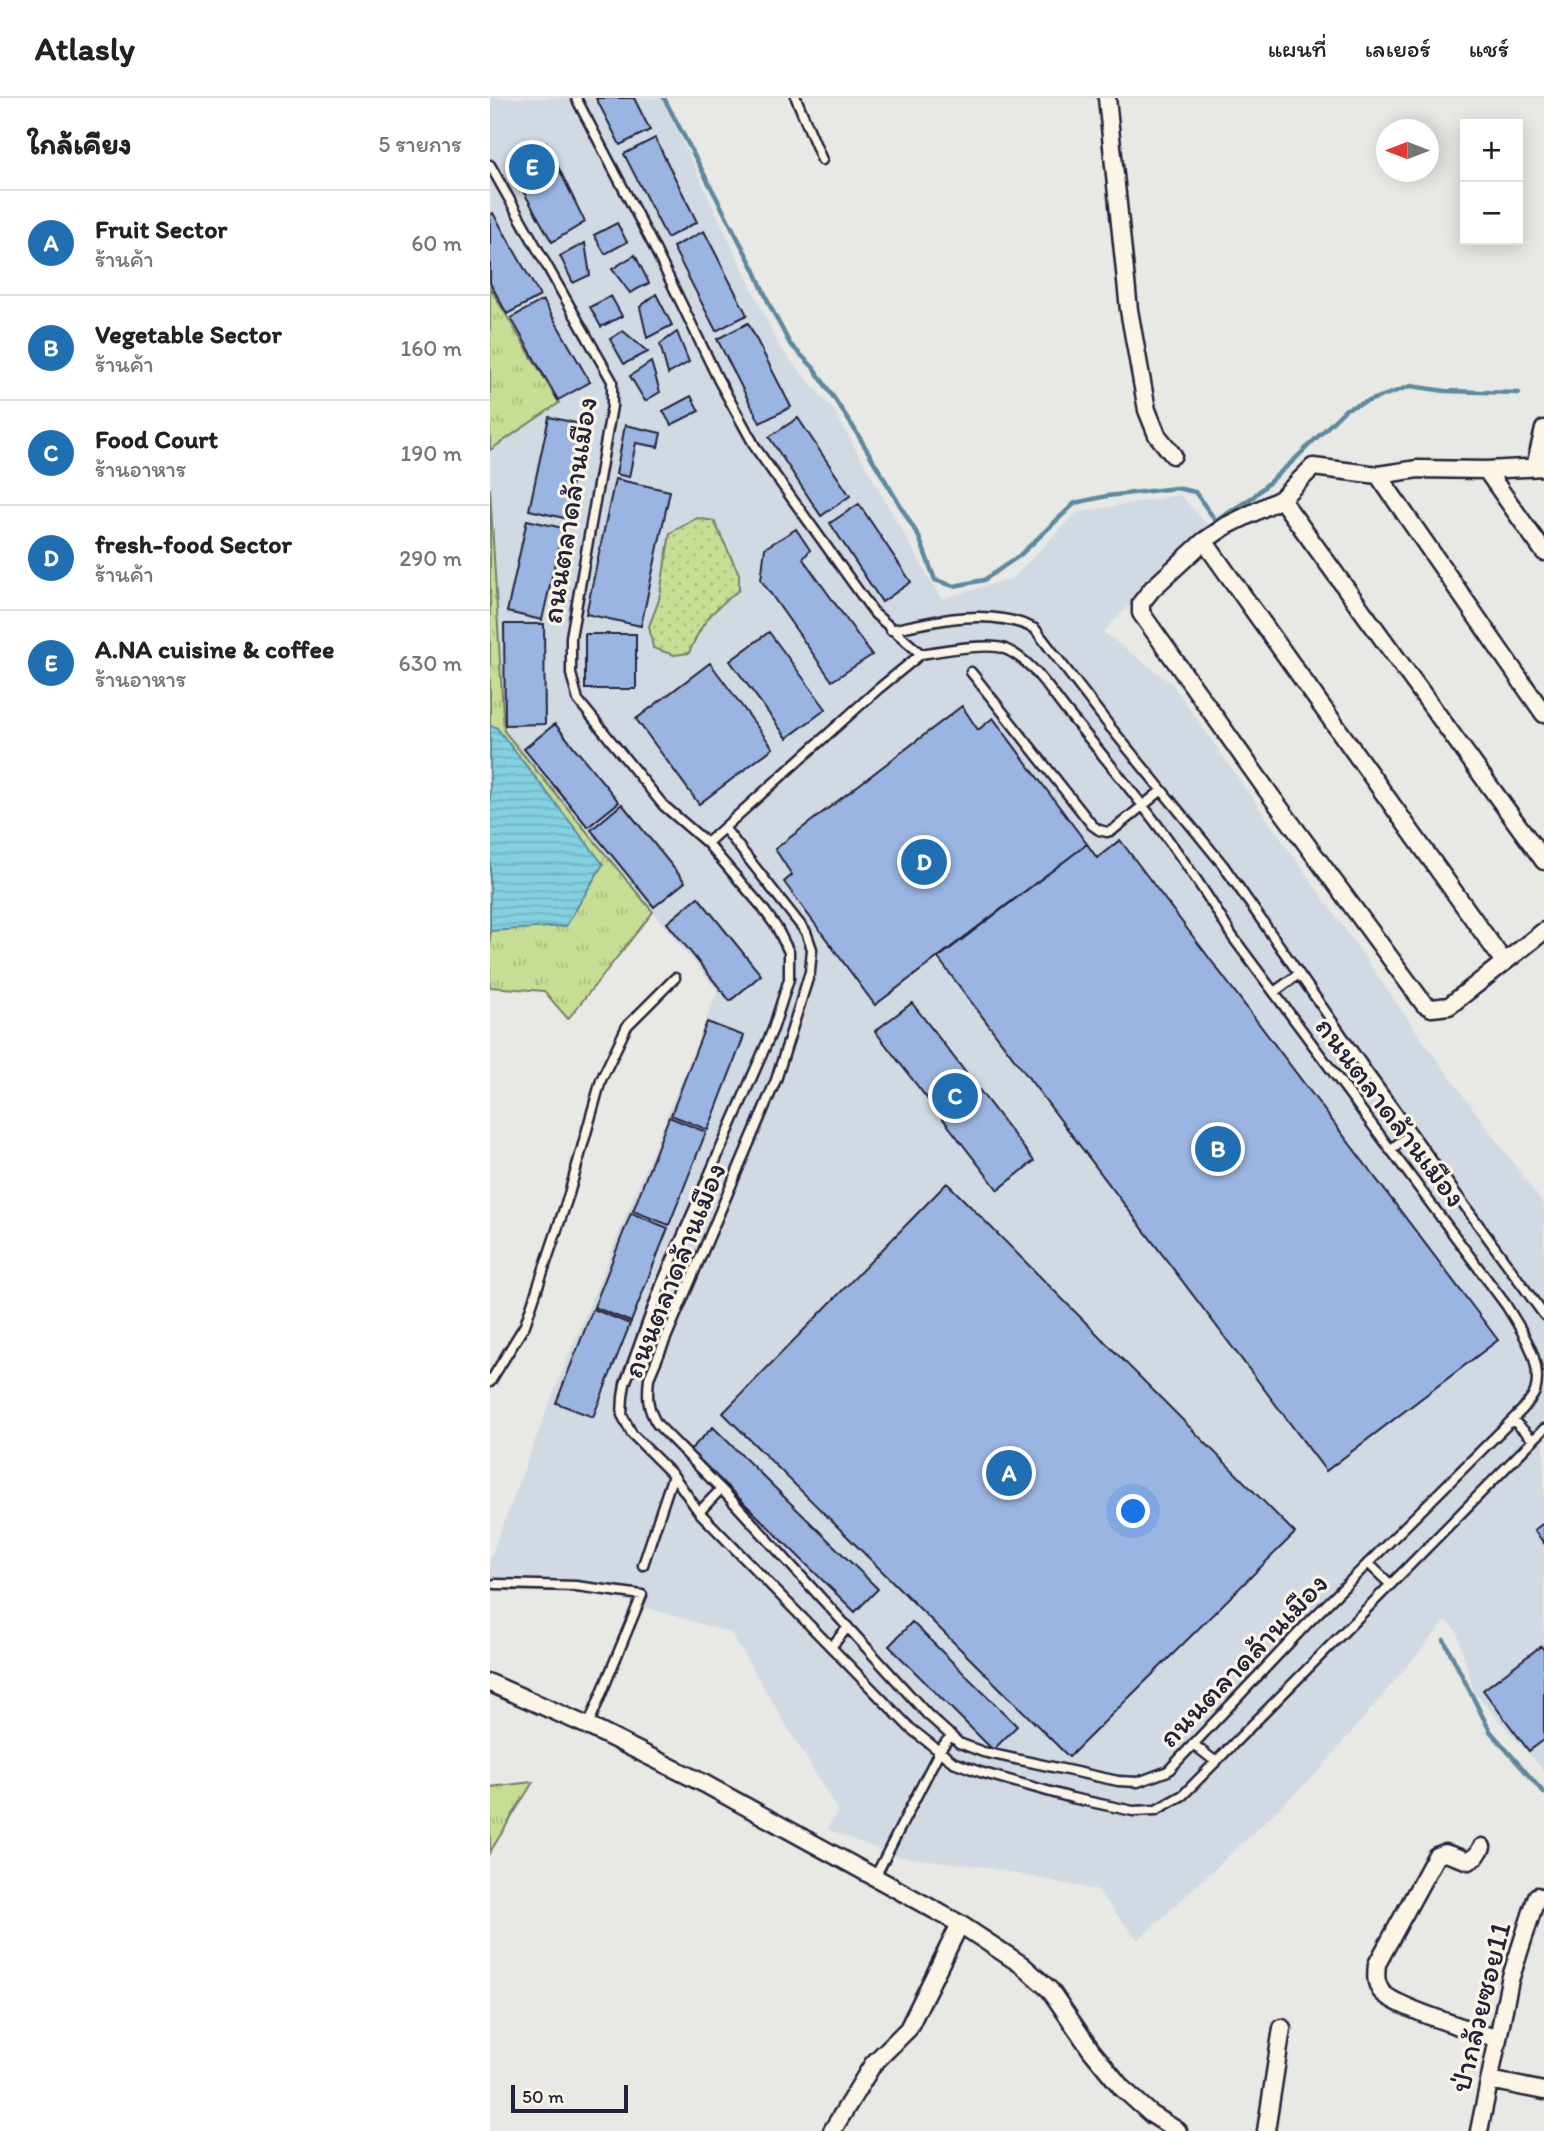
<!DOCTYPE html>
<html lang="th">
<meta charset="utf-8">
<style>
:root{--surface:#fff;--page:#f2f2f2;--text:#222;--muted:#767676;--line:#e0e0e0;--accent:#1f6fb2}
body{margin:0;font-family:Itim,"Playpen Sans Thai",sans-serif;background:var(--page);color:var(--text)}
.controls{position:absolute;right:21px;top:21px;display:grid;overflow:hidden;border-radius:0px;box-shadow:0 4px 18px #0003}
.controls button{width:63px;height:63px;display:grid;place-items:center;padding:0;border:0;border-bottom:2px solid var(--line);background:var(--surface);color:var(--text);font:35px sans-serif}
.compass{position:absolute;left:886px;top:21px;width:63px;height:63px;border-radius:50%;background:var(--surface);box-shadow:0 4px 18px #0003;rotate:270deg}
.scale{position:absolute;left:21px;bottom:18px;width:117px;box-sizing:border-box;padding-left:7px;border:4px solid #22223b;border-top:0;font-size:19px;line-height:24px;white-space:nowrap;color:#22223b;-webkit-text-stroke:5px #fcf5e5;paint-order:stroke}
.you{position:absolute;left:644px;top:1414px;width:24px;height:24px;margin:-18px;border:5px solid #fff;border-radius:50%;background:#1a73e8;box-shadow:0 0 0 10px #1a73e833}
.badge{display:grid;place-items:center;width:46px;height:46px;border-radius:50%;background:var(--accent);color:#fff;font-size:23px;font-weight:700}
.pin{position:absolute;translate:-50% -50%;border:4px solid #fff;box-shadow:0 2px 7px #0006}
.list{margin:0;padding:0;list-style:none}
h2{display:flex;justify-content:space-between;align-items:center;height:91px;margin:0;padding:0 28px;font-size:30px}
h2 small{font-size:23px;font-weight:400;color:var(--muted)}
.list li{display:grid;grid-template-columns:46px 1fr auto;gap:21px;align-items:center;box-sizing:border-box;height:105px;padding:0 28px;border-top:2px solid var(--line)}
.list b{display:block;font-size:26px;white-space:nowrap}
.list p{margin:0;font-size:23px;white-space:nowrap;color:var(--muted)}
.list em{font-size:23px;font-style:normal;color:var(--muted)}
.map{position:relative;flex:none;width:1054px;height:2033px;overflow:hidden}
header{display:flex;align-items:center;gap:42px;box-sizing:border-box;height:98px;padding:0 35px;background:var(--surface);border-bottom:2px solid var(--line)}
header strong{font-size:33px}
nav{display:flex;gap:38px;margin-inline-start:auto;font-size:24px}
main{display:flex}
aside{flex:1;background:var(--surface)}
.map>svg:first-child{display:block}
</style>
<header>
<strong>Atlasly</strong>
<nav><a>แผนที่</a><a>เลเยอร์</a><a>แชร์</a></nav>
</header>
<main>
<aside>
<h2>ใกล้เคียง<small>5 รายการ</small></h2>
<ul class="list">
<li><span class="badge">A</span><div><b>Fruit Sector</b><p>ร้านค้า</p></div><em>60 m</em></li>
<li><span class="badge">B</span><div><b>Vegetable Sector</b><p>ร้านค้า</p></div><em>160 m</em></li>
<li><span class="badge">C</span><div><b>Food Court</b><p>ร้านอาหาร</p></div><em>190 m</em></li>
<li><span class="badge">D</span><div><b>fresh-food Sector</b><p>ร้านค้า</p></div><em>290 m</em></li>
<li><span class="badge">E</span><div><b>A.NA cuisine &amp; coffee</b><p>ร้านอาหาร</p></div><em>630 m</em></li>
</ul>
</aside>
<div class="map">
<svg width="1054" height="2033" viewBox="0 0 1054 2033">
<defs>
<pattern id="grass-tufts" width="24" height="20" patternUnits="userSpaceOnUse" patternTransform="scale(1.75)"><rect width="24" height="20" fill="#c7dd93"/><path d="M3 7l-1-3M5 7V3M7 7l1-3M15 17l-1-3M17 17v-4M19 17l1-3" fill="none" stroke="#abbd80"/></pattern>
<pattern id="garden-dots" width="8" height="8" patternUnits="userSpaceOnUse" patternTransform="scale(1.75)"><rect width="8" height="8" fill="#c7dd93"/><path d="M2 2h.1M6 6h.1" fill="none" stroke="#abbd80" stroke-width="1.8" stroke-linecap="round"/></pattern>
<pattern id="water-rules" width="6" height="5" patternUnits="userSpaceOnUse" patternTransform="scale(1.75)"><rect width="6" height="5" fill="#82d0e0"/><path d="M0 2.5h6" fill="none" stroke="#70b2c1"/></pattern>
</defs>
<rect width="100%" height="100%" fill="#e8e8e4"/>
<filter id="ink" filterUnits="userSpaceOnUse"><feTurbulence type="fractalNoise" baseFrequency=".0143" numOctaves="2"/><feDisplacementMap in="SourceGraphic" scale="14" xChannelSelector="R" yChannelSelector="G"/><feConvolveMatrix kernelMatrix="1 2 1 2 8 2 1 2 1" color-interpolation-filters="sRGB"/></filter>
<g filter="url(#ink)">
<path fill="#d1d9e3" d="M0,0h172l118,250 54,63 107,188 72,-21 63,-65 104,-18 29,31 -106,106 69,52 252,358 120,163v566l-70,-79 -17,-60 -11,-12 -129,153 -179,167 -41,-50 -118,-24 -84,-10 -68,-27 11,-18 -107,-178 -129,-39 -112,-7v-28l59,-155 169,-413 -214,-260 -14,-243v-38l69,-47 -69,-115z"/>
<path fill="url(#grass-tufts)" stroke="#748067" stroke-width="2" d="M0,190l69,115 -69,47z
M0,390l14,243 149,181 -85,107 -24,-28 -54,-4z
M43,1684l-43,70v-65z"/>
<path fill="url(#garden-dots)" stroke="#748067" stroke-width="2" d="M207,420l17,3 25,53v16c-27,21 -37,31 -50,63l-15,2 -21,-7 -4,-22 10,-26 11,-67z"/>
<path fill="url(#water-rules)" stroke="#5c8a9e" stroke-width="2" d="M0,628l6,1 107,137 -37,62 -76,5z"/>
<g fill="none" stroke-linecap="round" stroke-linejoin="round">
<path stroke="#5c8a9e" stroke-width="4.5" d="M174,0l90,171 16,37 20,38 23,23 39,58 67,112 16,43 19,6 30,-6 35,-24 56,-53 32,-7 69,-8 19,4 21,29 37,-24 42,-38 51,-50 65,-23 34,5 74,2
M954,1542l46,91 54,62"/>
</g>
<path fill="#9ab5e1" stroke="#22223b" stroke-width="2" d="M106,0h38l16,32 -30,15z
M165,40l42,84 -30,16 -43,-84z
M56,44l39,80 -33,20 -42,-74z
M3,115l47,83 -33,18 -17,-31v-68z
M127,125l10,19 -22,12 -11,-19z
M214,133l43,84 -31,16 -43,-84z
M95,145l5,32 -17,8 -13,-27z
M145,157l14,28 -19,10 -18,-24z
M166,196l16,31 -25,13 -7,-31z
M121,198l11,20 -21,11 -11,-20z
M53,202l47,82 -32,18 -47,-82z
M258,225l43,84 -31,16 -43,-84z
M133,233l25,21 -24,12 -14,-25z
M187,234l12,30 -21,12 -8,-30z
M161,264l9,30 -15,9 -15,-25z
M201,298l8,15 -28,14 -8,-14z
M59,319l36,8 -21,93 -35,-8z
M308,320l52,78 -29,20 -52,-79z
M135,327l36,8 -3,14 -22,-4 -7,34 -13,-3z
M125,381l55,12 -29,135 -55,-12z
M369,406l52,78 -29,20 -52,-79z
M37,422l36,8 -21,92 -35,-8z
M306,431l14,21 -7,9 69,96 -40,26 -71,-101 4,-32z
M14,526h40l1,100 -40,1z
M279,534l57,77 -39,29 -57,-77z
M95,536h51v55h-51z
M220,565l63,85 -74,56 -63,-85z
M472,608l16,24 15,-12 94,126 -212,161 -91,-123 8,-7 -17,-26z
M65,626l64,78 -31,25 -64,-78z
M132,706l63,78 -31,25 -63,-77z
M630,742l378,500 -172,131 -388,-513 149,-114 10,14z
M208,799l63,78 -31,26 -63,-78z
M422,905l122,158 -36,29 -123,-159z
M217,924l37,14 -36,94 -37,-15z
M179,1019l37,15 -37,93 -36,-14z
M457,1085l348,350 -226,224 -346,-344z
M141,1115l37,15 -37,94 -37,-15z
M103,1211l37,15 -37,93 -37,-14z
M223,1329l165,162 -23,23 -165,-162z
M1054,1425v20l-10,-13z
M422,1524l105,104 -24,24 -104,-104z
M1051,1548l3,4v90l-15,11 -46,-61z"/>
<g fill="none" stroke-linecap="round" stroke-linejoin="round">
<defs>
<path id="service" d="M306,0l26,62
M0,67l122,216v25l-41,231v37l7,26 85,105 44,38 170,-153 44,-36 -46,-40 -118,-164 -39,-71 -65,-134 -77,-147
M401,532c45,-10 101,-23 144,-1l76,99 112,137 146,209 175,241
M481,574l121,153 7,5 8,2 6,-2 49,-40
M235,731l81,103 6,17 -2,23 -34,108 -127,298c-2,19 -2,30 8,46l70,71 200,219 32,29 24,9 135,29 20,1 30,-11 138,-146 216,-215c4,-5 10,-12 13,-18 9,-31 -14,-62 -29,-87l-274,-369c-47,-80 -105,-152 -164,-223 -18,-22 -36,-53 -63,-64 -15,-7 -66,2 -84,5
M217,745l55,64 15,21 12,24v27l-16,50 -112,256 -36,99 -2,13 -1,18 10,19 41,41 26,37 211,216 43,34 27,10 92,26 61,13 23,-1 27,-15 361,-366
M784,894l25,-18
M900,1052l22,-17
M0,1284l35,-57 44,-131 32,-114 26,-54 48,-48
M1023,1322l20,20
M209,1414l22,-23
M878,1465l22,21
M153,1467l30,-90
M5,1486l81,2 66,9 -54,131
M341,1549l17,-20
M703,1646l23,18
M385,1779l65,-127 11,-15"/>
<path id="minor" d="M617,0l22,212 18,100 10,25 16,20
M1045,369l9,-38
M1054,369l-58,3 -68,-1 -40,6 166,239
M996,372l58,82
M888,377l-65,-8 -32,32 263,362
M791,401l-55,27 -22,15 300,421
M714,443l-52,48 -11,14v10l130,183 153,208 8,4 17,-2 95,-75
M0,1585l98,43 117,58 255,140 62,41 28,25 41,60 31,38 29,26 27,17
M992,1749l-5,8 -8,6 -24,-8 -9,3 -59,108c-1,10 -2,18 4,27 12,16 94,40 117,48
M1000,1982l54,11
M342,2033l41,-67 35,-35 52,-105
M776,2033l16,-103
M989,2033l31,-151 27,-84"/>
</defs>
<use href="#service" stroke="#22223b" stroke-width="13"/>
<use href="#minor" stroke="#22223b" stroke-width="21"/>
<use href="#service" stroke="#fcf5e5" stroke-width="8"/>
<use href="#minor" stroke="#fcf5e5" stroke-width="16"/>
</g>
</g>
<g text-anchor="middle" stroke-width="6" stroke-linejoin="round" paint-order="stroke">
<g font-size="30" fill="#22223b" stroke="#fcf5e5">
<text transform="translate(79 412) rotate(-81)" y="10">ถนนตลาดล้านเมือง</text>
<text transform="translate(901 1014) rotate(53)" y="10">ถนนตลาดล้านเมือง</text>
<text transform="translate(184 1172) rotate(-68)" y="10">ถนนตลาดล้านเมือง</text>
<text transform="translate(753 1562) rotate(-46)" y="10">ถนนตลาดล้านเมือง</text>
<text transform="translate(990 1909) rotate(-76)" y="10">ป่ากล้วยซอย11</text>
</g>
</g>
</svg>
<div class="controls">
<button>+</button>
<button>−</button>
</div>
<svg class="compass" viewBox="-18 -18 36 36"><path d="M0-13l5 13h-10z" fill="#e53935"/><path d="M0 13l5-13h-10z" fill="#767676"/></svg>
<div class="scale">50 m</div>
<div class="you"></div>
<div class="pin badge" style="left:519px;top:1375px">A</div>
<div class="pin badge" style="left:728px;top:1051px">B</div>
<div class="pin badge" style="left:465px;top:998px">C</div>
<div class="pin badge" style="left:434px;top:764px">D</div>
<div class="pin badge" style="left:42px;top:69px">E</div>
</div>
</main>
